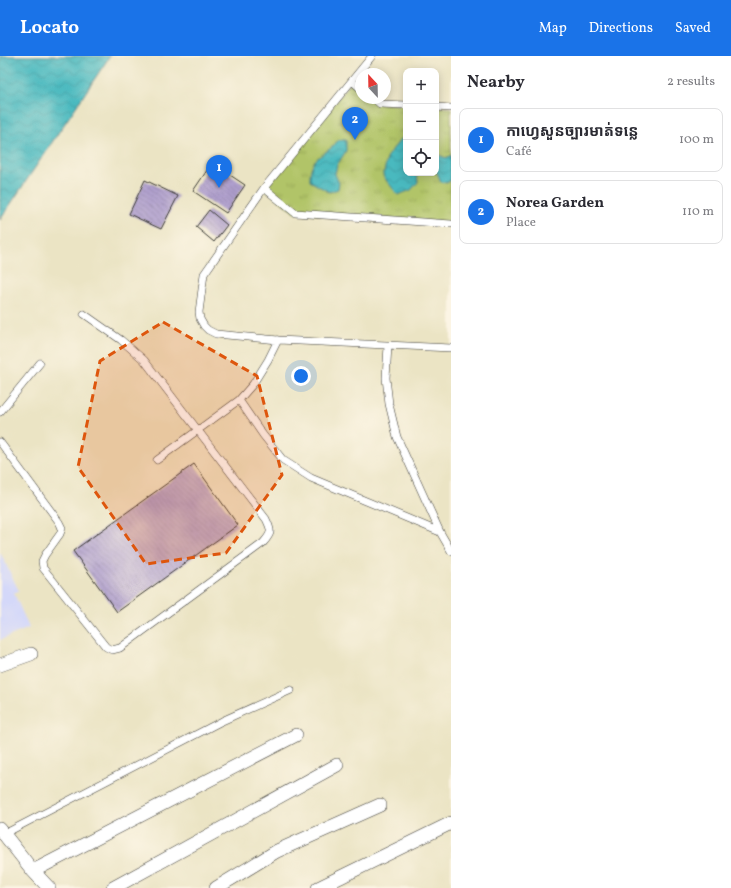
<!DOCTYPE html>
<meta charset="utf-8">
<style>
:root{--surface:#fff;--page:#f2f2f3;--text:#2b2b33;--muted:#7c7c81;--line:#e1e1e2;--accent:#1a73e8}
body{margin:0;font-family:Vollkorn,"Noto Sans Khmer",serif;background:var(--page);color:var(--text)}
.controls{position:absolute;right:12px;top:12px;display:grid;overflow:hidden;border-radius:8px;box-shadow:0 2px 10px #0003}
.controls button{width:36px;height:36px;display:grid;place-items:center;padding:0;border:0;border-bottom:1px solid var(--line);background:var(--surface);color:var(--text);font:20px sans-serif}
.compass{position:absolute;left:355px;top:12px;width:36px;height:36px;border-radius:50%;background:var(--surface);box-shadow:0 2px 10px #0003;rotate:338deg}
.you{position:absolute;left:301px;top:320px;width:14px;height:14px;margin:-10px;border:3px solid #fff;border-radius:50%;background:#1a73e8;box-shadow:0 0 0 6px #1a73e833}
.badge{display:grid;place-items:center;width:26px;height:26px;border-radius:50%;background:var(--accent);color:#fff;font-size:13px;font-weight:700}
.pin{position:absolute;translate:-50% -33px;filter:drop-shadow(0 1px 2px #0008)}
.pin::after{content:'';position:absolute;top:21px;width:14px;height:12px;background:inherit;clip-path:polygon(0 0,100% 0,50% 100%)}
.list{margin:0;padding:0;list-style:none}
h2{display:flex;justify-content:space-between;align-items:center;height:52px;margin:0;padding:0 16px;font-size:17px}
h2 small{font-size:13px;font-weight:400;color:var(--muted)}
.list li{display:grid;grid-template-columns:26px 1fr auto;gap:12px;align-items:center;box-sizing:border-box;height:64px;margin:0 8px 8px;padding:0 8px;border:1px solid var(--line);border-radius:8px}
.list b{display:block;font-size:15px;white-space:nowrap}
.list p{margin:0;font-size:13px;white-space:nowrap;color:var(--muted)}
.list em{font-size:13px;font-style:normal;color:var(--muted)}
.icon{flex:none;width:22px;height:22px;fill:none;stroke:currentColor;stroke-width:2;stroke-linecap:round;stroke-linejoin:round}
.map{position:relative;flex:none;width:451px;height:832px;overflow:hidden}
header{display:flex;align-items:center;gap:24px;box-sizing:border-box;height:56px;padding:0 20px;background:var(--accent);color:#fff}
header strong{font-size:19px}
nav{display:flex;gap:22px;margin-inline-start:auto;font-size:14px}
main{display:flex}
aside{flex:1;background:var(--surface)}
.map>svg:first-child{display:block}
</style>
<header>
<strong>Locato</strong>
<nav><a>Map</a><a>Directions</a><a>Saved</a></nav>
</header>
<main>
<div class="map">
<svg width="451" height="832" viewBox="0 0 451 832">
<defs>
<pattern id="park-tufts" width="24" height="20" patternUnits="userSpaceOnUse"><rect width="24" height="20" fill="#b1c467"/><path d="M3 7l-1-3M5 7V3M7 7l1-3M15 17l-1-3M17 17v-4M19 17l1-3" fill="none" stroke="#98a859"/></pattern>
<pattern id="water-waves" width="16" height="10" patternUnits="userSpaceOnUse"><rect width="16" height="10" fill="#4ab9bf"/><path d="M0 5q4-4 8 0t8 0" fill="none" stroke="#409ea4"/></pattern>
<pattern id="building-back-hatch" width="6" height="6" patternUnits="userSpaceOnUse"><rect width="6" height="6" fill="#af9fcd"/><path d="M-1 5l2 2M0 0l6 6M5-1l2 2" fill="none" stroke="#8e81a6"/></pattern>
</defs>
<rect width="100%" height="100%" fill="#fcf5e5"/>
<filter id="ink" filterUnits="userSpaceOnUse"><feTurbulence type="fractalNoise" baseFrequency=".025" numOctaves="2"/><feDisplacementMap in="SourceGraphic" scale="8" xChannelSelector="R" yChannelSelector="G"/><feConvolveMatrix kernelMatrix="1 2 1 2 8 2 1 2 1" color-interpolation-filters="sRGB"/></filter>
<filter id="wash" filterUnits="userSpaceOnUse"><feTurbulence type="fractalNoise" baseFrequency=".012" numOctaves="4" result="noise"/><feDisplacementMap in="SourceGraphic" scale="16" xChannelSelector="R" yChannelSelector="G"/><feGaussianBlur stdDeviation="0.9" result="paint"/><feColorMatrix in="noise" values="0 0 0 0 0 0 0 0 0 0 0 0 0 0 0 0 0 1.4 0 .05"/><feComposite in="paint" operator="in"/></filter>
<g filter="url(#wash)">
<rect width="100%" height="100%" fill="#ebe4c4"/>
<path fill="#d4d8f9" d="M0,496l19,39 -5,2 15,35 -29,12z"/>
<path fill="url(#park-tufts)" stroke="#667042" d="M352,25l9,8v9h12l7,6 26,1v68h30v-66l15,1v116l-156,-11 -31,-25z"/>
<path fill="url(#water-waves)" stroke="#336a6e" d="M0,0h110l-110,164z
M406,82v35h9l2,2 1,7 -7,8 -13,5 -15,-19 5,-21 13,-16z
M338,84h8v11l-9,14 -2,9 4,9 -1,6 -9,3 -19,-11c-1,-28 16,-23 28,-41z
M436,98l10,4 5,-3v25l-4,3 -6,-1 -5,-12z"/>
<g id="blocks">
<path fill="url(#building-back-hatch)" d="M212,107l33,22 -19,28 -33,-22z
M145,124l33,16 -17,33 -32,-15z
M209,154l18,15 -13,17 -18,-15z
M194,408l44,61 -121,87 -44,-61z"/>
</g>
</g>
<g filter="url(#ink)">
<use href="#blocks" fill-opacity="0" stroke="#3b3a35" stroke-width="1"/>
<g fill="none" stroke-linecap="round" stroke-linejoin="round">
<defs>
<path id="lane" d="M372,0l-108,132 -60,86 -5,38 1,7 4,7 4,4 8,4 62,6 173,8
M352,25l9,8
M373,42l7,6 26,1
M436,51l15,1
M264,132l31,25 156,11
M388,290l-2,32 3,26 8,33 43,95 11,19
M239,344l24,35 20,25 28,18 129,54
M0,356l40,-49
M0,386l59,80 3,6 -2,6 -15,21 -3,6 1,7 63,79 6,3 8,-2 143,-105c9,-10 9,-12 3,-24l-122,-159 -23,-20 -37,-26
M157,404l82,-60 14,-16 15,-24 10,-20
M4,778l218,-113 69,-31"/>
<path id="street" d="M0,609l31,-11
M0,773l33,42 16,17
M33,815l263,-136
M113,832l224,-123
M216,832l61,-37 103,-46
M318,832l133,-65"/>
</defs>
<use href="#lane" stroke="#3b3a35" stroke-width="8"/>
<use href="#street" stroke="#3b3a35" stroke-width="14"/>
<use href="#lane" stroke="#fff" stroke-width="7"/>
<use href="#street" stroke="#fff" stroke-width="13"/>
</g>
</g>
<path fill="#de560d" fill-opacity="0.2" stroke="#de560d" stroke-width="3" stroke-dasharray="8 5" stroke-linejoin="round" d="M163,266l94,54 25,99 -56,78 -80,11 -68,-97 22,-106z"/>
</svg>
<div class="controls">
<button>+</button>
<button>−</button>
<button><svg class="icon" aria-label="locate" viewBox="0 0 24 24"><circle cx="12" cy="12" r="6"/><path d="M12 2v4M12 18v4M2 12h4M18 12h4"/></svg></button>
</div>
<svg class="compass" viewBox="-18 -18 36 36"><path d="M0-13l5 13h-10z" fill="#e53935"/><path d="M0 13l5-13h-10z" fill="#7c7c81"/></svg>
<div class="you"></div>
<div class="pin badge" style="left:219px;top:132px">1</div>
<div class="pin badge" style="left:355px;top:84px">2</div>
</div>
<aside>
<h2>Nearby<small>2 results</small></h2>
<ul class="list">
<li><span class="badge">1</span><div><b>កាហ្វេសួនច្បារមាត់ទន្លេ</b><p>Café</p></div><em>100 m</em></li>
<li><span class="badge">2</span><div><b>Norea Garden</b><p>Place</p></div><em>110 m</em></li>
</ul>
</aside>
</main>
